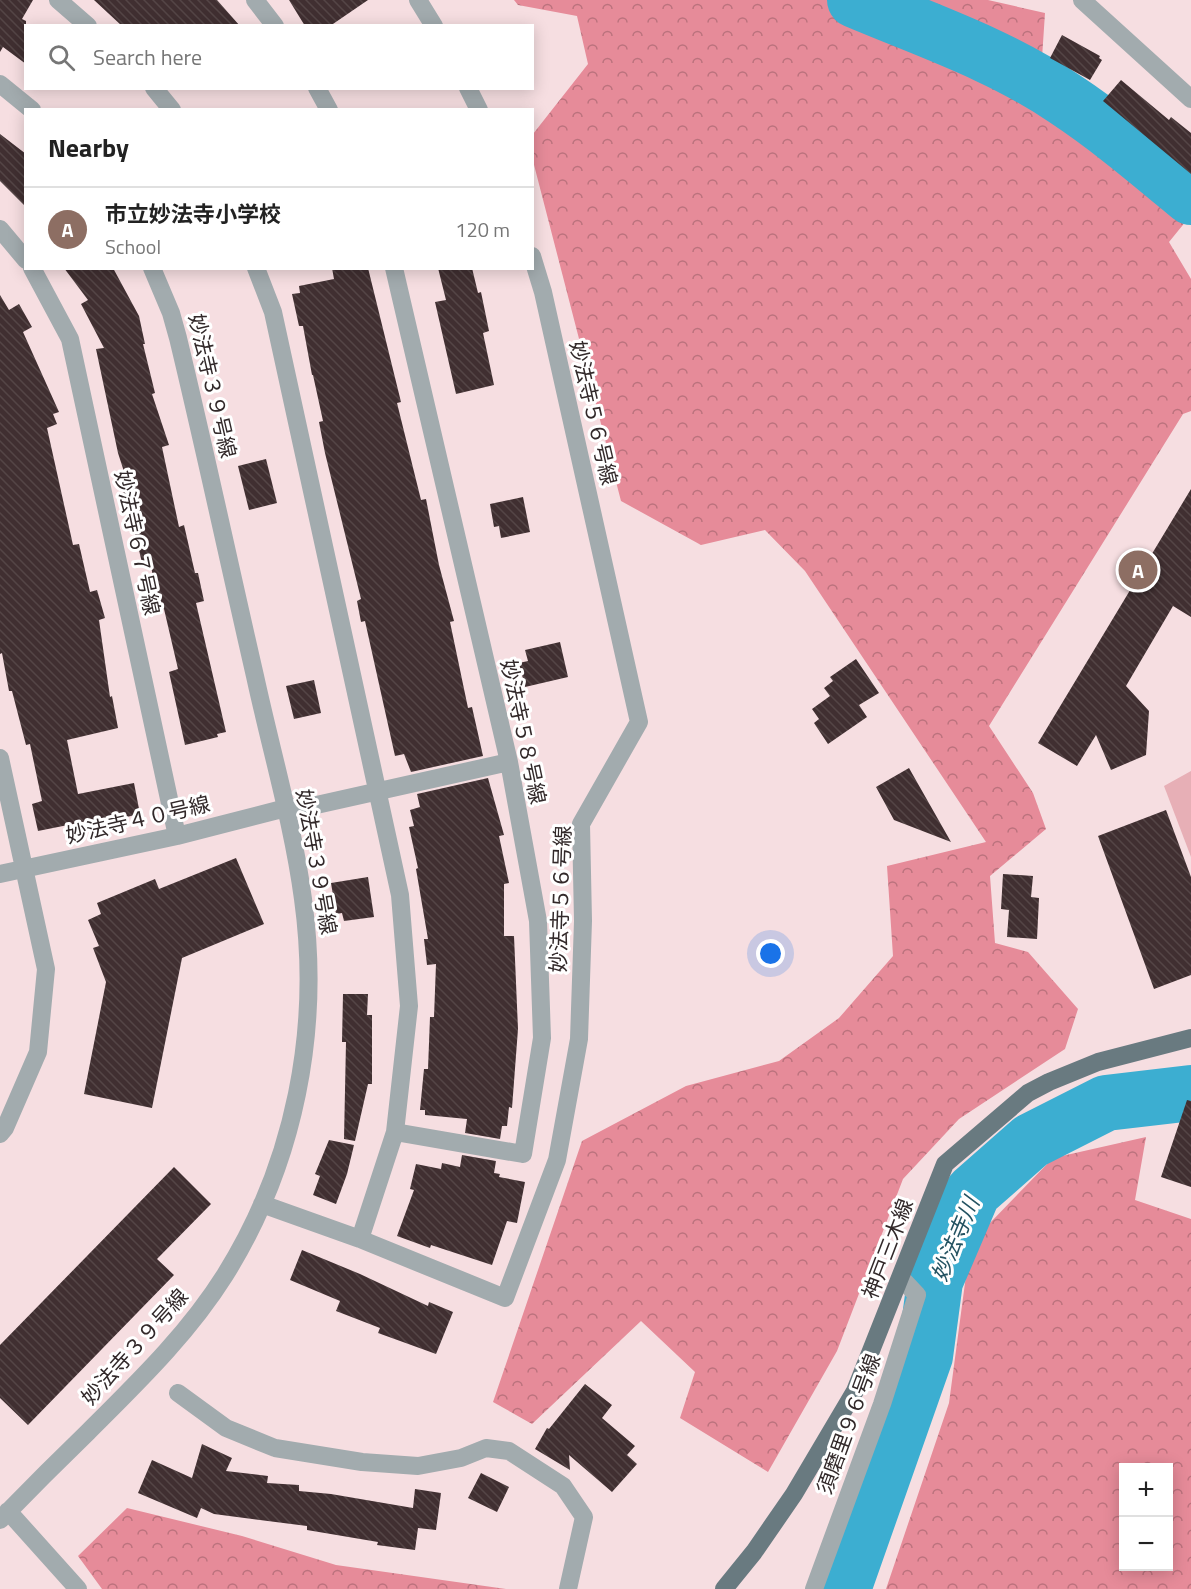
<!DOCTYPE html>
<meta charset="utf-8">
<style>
:root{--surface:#fff;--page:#f6f6f6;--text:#222;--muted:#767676;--line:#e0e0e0;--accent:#3b7a8f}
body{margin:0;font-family:"Titillium Web","Noto Sans JP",sans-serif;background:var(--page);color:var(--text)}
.controls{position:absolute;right:18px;bottom:18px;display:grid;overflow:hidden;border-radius:0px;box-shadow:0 3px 15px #0003}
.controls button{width:54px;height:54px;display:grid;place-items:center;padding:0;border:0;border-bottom:2px solid var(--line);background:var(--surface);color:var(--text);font:30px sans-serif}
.you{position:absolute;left:771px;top:954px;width:21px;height:21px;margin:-15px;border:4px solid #fff;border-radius:50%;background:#1a73e8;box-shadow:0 0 0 9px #1a73e833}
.badge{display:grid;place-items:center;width:39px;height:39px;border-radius:50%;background:var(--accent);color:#fff;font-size:20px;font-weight:700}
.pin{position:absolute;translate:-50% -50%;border:3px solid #fff;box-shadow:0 2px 6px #0006}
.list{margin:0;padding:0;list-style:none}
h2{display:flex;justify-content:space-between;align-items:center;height:78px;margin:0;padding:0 24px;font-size:26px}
h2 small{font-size:20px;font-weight:400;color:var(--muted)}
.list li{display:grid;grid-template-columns:39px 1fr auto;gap:18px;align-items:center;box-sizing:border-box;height:84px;padding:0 24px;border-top:2px solid var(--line)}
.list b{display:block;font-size:22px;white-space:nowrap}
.list p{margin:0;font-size:20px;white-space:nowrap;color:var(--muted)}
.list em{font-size:20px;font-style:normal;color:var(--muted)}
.icon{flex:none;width:33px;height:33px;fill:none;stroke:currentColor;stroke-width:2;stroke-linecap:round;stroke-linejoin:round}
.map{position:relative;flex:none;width:1191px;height:1589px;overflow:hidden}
.search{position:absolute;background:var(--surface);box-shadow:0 3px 15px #0003;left:24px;top:24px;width:510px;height:66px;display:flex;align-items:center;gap:15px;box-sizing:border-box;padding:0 21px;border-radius:0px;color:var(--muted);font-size:22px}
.panel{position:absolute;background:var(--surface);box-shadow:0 3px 15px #0003;left:24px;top:108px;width:510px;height:162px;border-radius:0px}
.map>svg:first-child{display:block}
</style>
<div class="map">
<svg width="1191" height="1589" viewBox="0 0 1191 1589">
<defs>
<pattern id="forest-crowns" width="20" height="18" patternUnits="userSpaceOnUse" patternTransform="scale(1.5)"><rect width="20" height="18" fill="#e68b99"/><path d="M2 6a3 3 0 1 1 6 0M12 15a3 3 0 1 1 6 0" fill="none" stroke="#bb727d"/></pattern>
<pattern id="building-back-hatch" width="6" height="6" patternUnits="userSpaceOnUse" patternTransform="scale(1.5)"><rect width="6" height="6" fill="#402f31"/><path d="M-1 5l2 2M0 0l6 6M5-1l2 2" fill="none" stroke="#544546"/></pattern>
</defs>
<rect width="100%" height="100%" fill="#f6dee1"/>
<path fill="url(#forest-crowns)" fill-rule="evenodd" d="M514,0h474l57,13 -3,45 149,157 -22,27 22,37v132l-8,3 -194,312 44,67 13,36 -56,47 5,67 33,9 50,57 -13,40 -106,70 -56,60 -66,172 -69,121 -88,-54 15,-46 -54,-51 -109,103 -39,-22 89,-261 104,-55 93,-25 60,-43 54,-62 -6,-90 99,-24 -181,-271 -40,-41 -64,15 -80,-44 -88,-340v-27l55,-70 -11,-48 -59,-11z
M1146,1137l-11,63 56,19v370h-305l63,-186 18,-135 20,-42 66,-68zM1124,1468h44v98h-44z
M127,1508l115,28 94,29 170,24h-404l-24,-33z"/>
<path fill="#e7afb6" d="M1191,771v86l-27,-71z"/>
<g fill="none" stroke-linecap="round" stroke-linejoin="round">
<path stroke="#3caed1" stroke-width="56" d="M855,0c71,30 146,55 210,99 44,29 85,64 126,98
M843,1589l82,-233 10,-75 38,-89 58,-51 75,-38 85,-10"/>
</g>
<path fill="url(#building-back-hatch)" d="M0,0h33l-11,19 4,2v43l-23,-17 -3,5z
M94,0h123l23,26h-118z
M289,0h79l-38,26h-25z
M1062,35l38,21 -1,2 3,2 -12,20 -40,-22z
M1121,80l48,40 2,-3 20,16v41l-88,-73z
M0,134l26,20v53l-26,-26z
M64,268h49l26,48 6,28h-2l12,49 -3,1 17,51 -7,2 17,80 5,-2 11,48h3l6,28 -8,2 30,129 -9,2 1,3 -33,8 -16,-73 9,-3 -14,-60 -5,1 -8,-44 -8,1 -12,-50h-2l-7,-31 6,-2 -10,-31 -22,-104 8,-1 -23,-44 7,-4z
M332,268h36l33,134 -4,1 24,97 5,-1 13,66 15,56 -4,1 18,86 4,-1 11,49 -72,16 -7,-18 -9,2 -30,-135 -4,1 -4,-21 4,-2 -36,-146 -6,-31 4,-1 -10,-46h-1l-9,-49h-4l-7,-32 8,-1 -1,-7 35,-7z
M438,268h34l6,25 3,-1 8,39 -6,2 11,52 -38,9 -21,-92 11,-2z
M0,295l9,15 10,-6 13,23 -9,5 36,80 -6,2 4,10 -10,4 26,117 6,-1 11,48 7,-2 8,28 -6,2 11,77 2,-1 6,32 -51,12 11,54 56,-11 6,31 -36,8 -1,-4 -65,13 -6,-27 10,-3 -12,-57 -4,1 -14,-54h-3l-7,-38 -2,1z
M266,459l11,44 -28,7 -11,-44z
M1191,489v128l-18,-11 -47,80 23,25 -3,44 -35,15 -15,-35 -19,31 -39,-23z
M523,497l7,35 -29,6 -2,-12 -5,1 -4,-23z
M560,642l8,35 -43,10 -6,-24 9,-2 -3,-11z
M856,659l23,34 -20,12 8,12 -39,27 -14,-21 5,-4 -7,-10 18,-13 -6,-8 9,-7 -3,-4z
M314,680l7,33 -27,6 -8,-33z
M909,768l42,74 -57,-22 -18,-33z
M488,778l16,57 -5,1 10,47 -5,1v52h10l4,93 -6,79 -3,-1 -2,19h-5l-2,13 -35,-6 2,-14 -42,-4v-5h-5l4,-41h4l2,-52h4l2,-53 -9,1 -3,-26h4l-12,-70 2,-1 -9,-41 5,-1 -4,-16 10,-3 -3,-13z
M1166,810l25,67v98l-37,14 -56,-153z
M236,858l28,66 -82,34 -30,150 -68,-14 22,-112 -13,-34 6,-2 -11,-26 13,-6 -4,-11 58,-24 4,10z
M1003,874l30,2 -2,21 8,1 -2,41 -30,-2 2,-27 -8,-1z
M368,877l6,40 -30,4 -2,-8 -6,1 -5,-31z
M343,994h25l-1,21h5v69h-4l-13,57 -11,-2 2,-97h-4z
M1187,1100l4,1v86l-30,-10z
M329,1140l25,5 -7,29 -11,30 -23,-9 7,-19 -5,-2z
M462,1155l34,6 -2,12 6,1 -1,3 26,5 -8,41 -10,-2 -15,44 -61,-20 -1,3 -33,-12 17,-46 -4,-1 6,-25 25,5 1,-6 18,4z
M174,1167l37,37 -54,55 17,16 -146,150 -28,-27v-53z
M302,1250l58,24 68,32 1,-4 24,10 -17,42 -58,-21 2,-5 -44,-17 4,-10 -50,-21z
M585,1384l27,21 -10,13 33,28 -8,9 10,9 -25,28 -43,-37 1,15 -35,-21 12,-21 2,1z
M202,1444l30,14 -6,13 42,5 -1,7 32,2v6l32,3 82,14 2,-19 26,4 -5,37 -18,-2 -3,22 -38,-5 1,-3 -71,-12v-4l-93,-12 -13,-6 -4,10 -59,-25 14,-33 40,18z
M481,1473l28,14 -12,25 -29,-14z"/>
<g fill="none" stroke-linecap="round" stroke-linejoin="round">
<path stroke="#a2abae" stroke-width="18" d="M58,0l30,26
M255,0l20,26
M418,0l16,26
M1082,0l109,99
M0,84l32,26
M154,88l18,22
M317,88l12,22
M468,88l11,22
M0,229l26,31
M32,268l38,71 107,497
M256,268l17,44 127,583 9,111 -14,126 -35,107
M394,268l115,494 29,159 4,117 -19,116 -128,-22
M0,758l46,211 -8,83 -33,76 -5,6
M0,874l177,-38 109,-28 26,-2 197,-44
M262,1204l98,35 145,59 52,-138 22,-121 4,-118 -2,-97 58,-102 -96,-430 -11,-36
M178,1393l48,35 49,20 87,14 56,4 43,-8 25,-10 23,3 54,35 21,31 -16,72
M8,1511l70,78
M0,1520c29,-30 58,-59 88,-88 49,-49 100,-98 137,-157 70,-112 96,-246 78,-376 -10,-75 -32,-149 -48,-223 -26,-113 -50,-226 -77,-338l-7,-25 -19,-45
M814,1589l68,-185 35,-109 -16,-17"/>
<path stroke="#697a80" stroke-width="18" d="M724,1589l30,-37 40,-58 61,-103 90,-227 83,-71 21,-11 49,-20 93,-24"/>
</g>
<g text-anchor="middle" stroke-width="6" stroke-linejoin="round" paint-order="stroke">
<g font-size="21" fill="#32292a" stroke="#fff">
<text transform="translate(212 386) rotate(77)" y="7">妙法寺３９号線</text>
<text transform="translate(593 413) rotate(77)" y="7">妙法寺５６号線</text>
<text transform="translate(137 543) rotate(78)" y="7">妙法寺６７号線</text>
<text transform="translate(523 732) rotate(78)" y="7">妙法寺５８号線</text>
<text transform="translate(138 820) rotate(-13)" y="7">妙法寺４０号線</text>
<text transform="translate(316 862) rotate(80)" y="7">妙法寺３９号線</text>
<text transform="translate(561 899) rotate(-88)" y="7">妙法寺５６号線</text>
<text transform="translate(888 1249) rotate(-69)" y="7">神戸三木線</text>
<text transform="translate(135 1347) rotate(-48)" y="7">妙法寺３９号線</text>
<text transform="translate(849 1424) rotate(-70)" y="7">須磨里９６号線</text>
</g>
<g font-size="22" font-style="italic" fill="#245362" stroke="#fff">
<text transform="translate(955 1239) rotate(-67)" y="8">妙法寺川</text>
</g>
</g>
</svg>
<div class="controls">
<button>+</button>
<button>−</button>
</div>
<div class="you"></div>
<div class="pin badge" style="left:1138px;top:570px;background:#8d6e63">A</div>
<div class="search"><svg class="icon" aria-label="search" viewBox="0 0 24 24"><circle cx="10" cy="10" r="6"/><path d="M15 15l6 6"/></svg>Search here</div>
<section class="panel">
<h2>Nearby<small></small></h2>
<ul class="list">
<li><span class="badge" style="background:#8d6e63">A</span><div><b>市立妙法寺小学校</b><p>School</p></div><em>120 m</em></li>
</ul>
</section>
</div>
